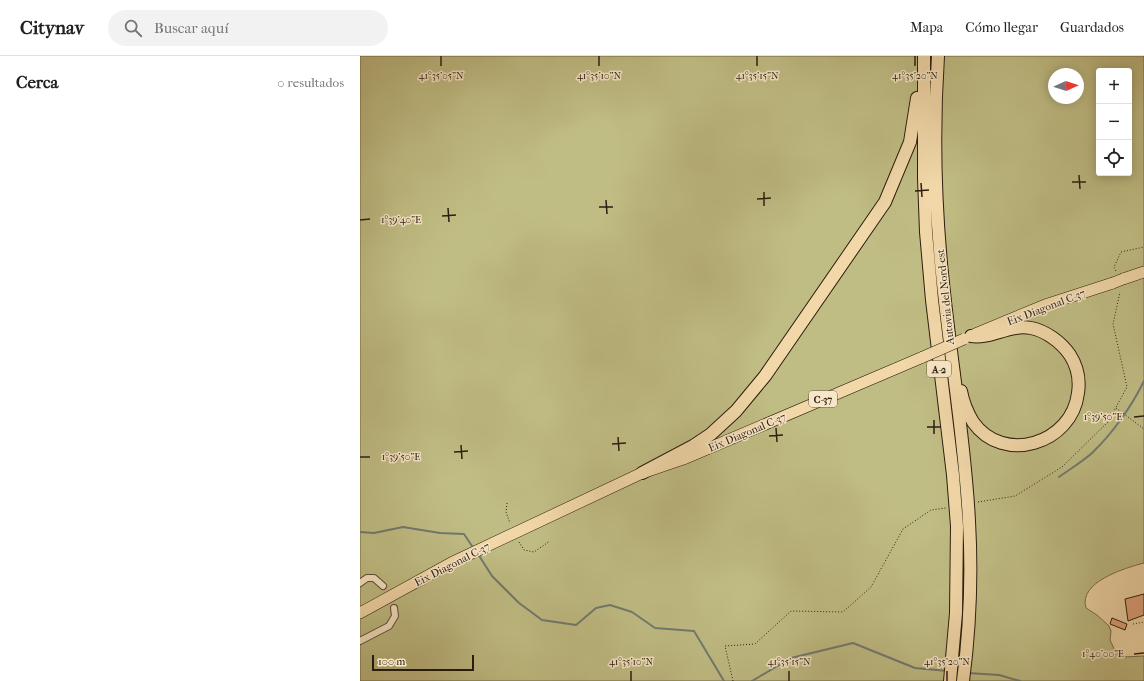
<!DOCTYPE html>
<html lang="es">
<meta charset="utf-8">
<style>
:root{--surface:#fff;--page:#f2f2f2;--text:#202124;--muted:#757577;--line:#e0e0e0}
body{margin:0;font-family:"IM FELL French Canon",serif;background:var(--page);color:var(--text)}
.controls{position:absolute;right:12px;top:12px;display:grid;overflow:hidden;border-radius:4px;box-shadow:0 2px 10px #0003}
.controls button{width:36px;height:36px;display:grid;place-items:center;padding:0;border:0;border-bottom:1px solid var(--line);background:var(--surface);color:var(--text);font:20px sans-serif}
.compass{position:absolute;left:688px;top:12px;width:36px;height:36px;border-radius:50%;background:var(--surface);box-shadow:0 2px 10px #0003;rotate:87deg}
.scale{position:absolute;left:12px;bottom:10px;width:102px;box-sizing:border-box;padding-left:4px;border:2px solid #2b1d0e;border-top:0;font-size:11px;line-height:14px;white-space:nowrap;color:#2b1d0e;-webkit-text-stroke:3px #f7e6c7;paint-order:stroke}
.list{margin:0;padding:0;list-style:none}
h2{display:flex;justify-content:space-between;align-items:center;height:52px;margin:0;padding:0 16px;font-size:17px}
h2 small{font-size:13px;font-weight:400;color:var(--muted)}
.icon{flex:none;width:22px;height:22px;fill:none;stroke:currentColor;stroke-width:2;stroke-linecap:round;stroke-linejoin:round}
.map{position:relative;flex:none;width:784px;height:625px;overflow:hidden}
header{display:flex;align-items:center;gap:24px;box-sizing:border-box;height:56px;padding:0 20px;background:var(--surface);border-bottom:1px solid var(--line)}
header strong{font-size:19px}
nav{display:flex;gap:22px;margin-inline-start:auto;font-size:14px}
.search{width:280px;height:36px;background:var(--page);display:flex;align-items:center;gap:10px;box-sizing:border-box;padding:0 14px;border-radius:22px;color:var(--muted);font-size:15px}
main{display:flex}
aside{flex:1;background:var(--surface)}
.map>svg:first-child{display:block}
</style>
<header>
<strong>Citynav</strong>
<div class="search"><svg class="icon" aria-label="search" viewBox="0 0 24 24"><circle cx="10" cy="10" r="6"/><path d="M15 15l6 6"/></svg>Buscar aquí</div>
<nav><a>Mapa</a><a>Cómo llegar</a><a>Guardados</a></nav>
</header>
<main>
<aside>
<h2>Cerca<small>0 resultados</small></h2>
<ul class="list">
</ul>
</aside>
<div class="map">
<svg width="784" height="625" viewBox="0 0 784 625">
<rect width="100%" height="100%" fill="#f2d8a9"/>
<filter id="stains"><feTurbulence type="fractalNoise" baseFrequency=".005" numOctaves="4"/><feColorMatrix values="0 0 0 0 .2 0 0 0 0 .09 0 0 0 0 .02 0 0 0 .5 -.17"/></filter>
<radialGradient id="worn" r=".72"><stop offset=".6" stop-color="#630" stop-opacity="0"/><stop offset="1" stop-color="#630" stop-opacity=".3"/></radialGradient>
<path fill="#c0bd84" stroke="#766d49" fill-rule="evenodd" d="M0,0h784v507c-19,5 -66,19 -58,45l11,7 12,11 2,5 -1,9 6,13 7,4 21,-1v25h-784zM739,15h30v102h-30zM694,18h24v24h-24z"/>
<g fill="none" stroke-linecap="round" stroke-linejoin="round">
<path stroke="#707a70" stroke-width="2" d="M699,421c11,-8 23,-15 33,-24 20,-19 40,-47 52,-72
M0,476l14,1 29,-6 37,6 24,1 10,15
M118,498l14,22 27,27 23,17 34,5 20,-17 14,-3 22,7 23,16 39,3 30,50
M608,617l31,2 21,6
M392,625l39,-23 62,-15 62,25 33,3"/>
</g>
<path fill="#e4a57c" stroke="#2b1d0e" d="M784,538v21l-16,6 -3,-22z
M752,562l15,6 -2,6 -15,-6z"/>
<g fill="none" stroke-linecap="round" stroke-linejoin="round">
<path stroke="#cab38a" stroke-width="6" stroke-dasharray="6 3" stroke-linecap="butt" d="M23,530l11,22"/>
<defs>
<path id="minor" d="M0,527l7,-5h7l9,8
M0,585l29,-15 6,-10 -1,-8"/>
<path id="trunk" d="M763,223l21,-7
M615,278l70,-29 68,-22
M0,557l91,-50 191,-90 44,-15 237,-101"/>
<path id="motorway" d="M564,0v122l2,54 6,68 21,175 4,51 -1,87 -6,68
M578,0c-5,75 -3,152 5,227 8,79 22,158 26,238 3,53 1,107 -6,160
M601,335c2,11 6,21 12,31 30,43 99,22 105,-29 2,-13 -1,-27 -8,-38 -9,-13 -24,-24 -39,-27 -21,-4 -40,11 -60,8
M282,417l51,-27 18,-12 25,-23 29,-35 120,-174 25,-60 7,-44"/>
</defs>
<use href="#minor" stroke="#5d4c35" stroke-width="8"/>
<use href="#trunk" stroke="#2b1d0e" stroke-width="12"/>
<use href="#motorway" stroke="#2b1d0e" stroke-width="14"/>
<path stroke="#2b1d0e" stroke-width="1" stroke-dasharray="1 2" stroke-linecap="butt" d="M756,215l-2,-4 7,-15 23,-5
M756,352l28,21
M618,446l37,-6 47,-29 46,-45 19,-35 -14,-63 7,-32
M147,447l-1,9 4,11
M159,486l5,8 10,2 16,-11
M773,568l11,-2
M373,625l-8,-35 30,-2 36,-33 52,1 28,-25 32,-58 28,-19 15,-2"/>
<use href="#minor" stroke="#f7e6c7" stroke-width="6"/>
<use href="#trunk" stroke="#f2d8a9" stroke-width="11"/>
<use href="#motorway" stroke="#f2d8a9" stroke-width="12"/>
<defs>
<path id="trunk-bridge" d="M753,227l10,-4
M563,301l41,-18"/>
</defs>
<use href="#trunk-bridge" stroke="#2b1d0e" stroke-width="12" stroke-linecap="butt"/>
<use href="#trunk-bridge" stroke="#f2d8a9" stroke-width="11"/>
</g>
<path fill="none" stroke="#2b1d0e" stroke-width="1.5" d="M81,0v10M239,0v10M397,0v10M555,0v10M719,119l1,14M712,126h14M561,127l1,14M555,135l14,-1M404,136v14M397,143l14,-1M246,144l1,14M239,151h14M88,152l1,14M82,160l14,-1M0,164l10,-1M774,361l10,-1M574,364v14M567,371h14M416,372l1,14M409,380l14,-1M258,381l1,14M252,388l14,-1M101,389l1,14M94,396l14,-1M0,401h10M774,598l10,-1M271,615v10M429,615v10M587,615v10"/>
<g text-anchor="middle" stroke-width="3" stroke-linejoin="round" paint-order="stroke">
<g fill="#f7e6c7" stroke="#685946" stroke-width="1">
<rect x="567" y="305" width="24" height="16" rx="3"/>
<rect x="449" y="335" width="28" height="16" rx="3"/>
</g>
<g font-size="10" font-weight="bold" fill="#2b1d0e">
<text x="579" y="317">A-2</text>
<text x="463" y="347">C-37</text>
</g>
<g font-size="11" fill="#2b1d0e" stroke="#f7e6c7">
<text transform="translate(585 241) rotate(-96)" y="4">Autovia del Nord-est</text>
<text transform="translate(686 251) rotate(-21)" y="4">Eix Diagonal C-37</text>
<text transform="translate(387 376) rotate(-23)" y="4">Eix Diagonal C-37</text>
<text transform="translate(92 508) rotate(-27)" y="4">Eix Diagonal C-37</text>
</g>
</g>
<g font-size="10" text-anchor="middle" fill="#2b1d0e" stroke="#f7e6c7" stroke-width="3" stroke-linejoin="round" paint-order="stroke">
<text x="81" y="23">41°35'05"N</text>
<text x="239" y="23">41°35'10"N</text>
<text x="397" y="23">41°35'15"N</text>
<text x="555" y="23">41°35'20"N</text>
<text x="41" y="167">1°39'40"E</text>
<text x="743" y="364">1°39'50"E</text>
<text x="41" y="404">1°39'50"E</text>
<text x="743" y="601">1°40'00"E</text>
<text x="271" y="609">41°35'10"N</text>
<text x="429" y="609">41°35'15"N</text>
<text x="587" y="609">41°35'20"N</text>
</g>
<rect width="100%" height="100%" filter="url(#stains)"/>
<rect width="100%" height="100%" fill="url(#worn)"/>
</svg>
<div class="controls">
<button>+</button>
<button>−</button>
<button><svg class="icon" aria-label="locate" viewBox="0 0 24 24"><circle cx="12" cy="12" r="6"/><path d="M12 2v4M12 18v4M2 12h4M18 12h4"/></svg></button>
</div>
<svg class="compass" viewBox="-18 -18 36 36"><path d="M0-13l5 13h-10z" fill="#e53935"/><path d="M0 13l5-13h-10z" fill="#757577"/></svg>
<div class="scale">100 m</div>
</div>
</main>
